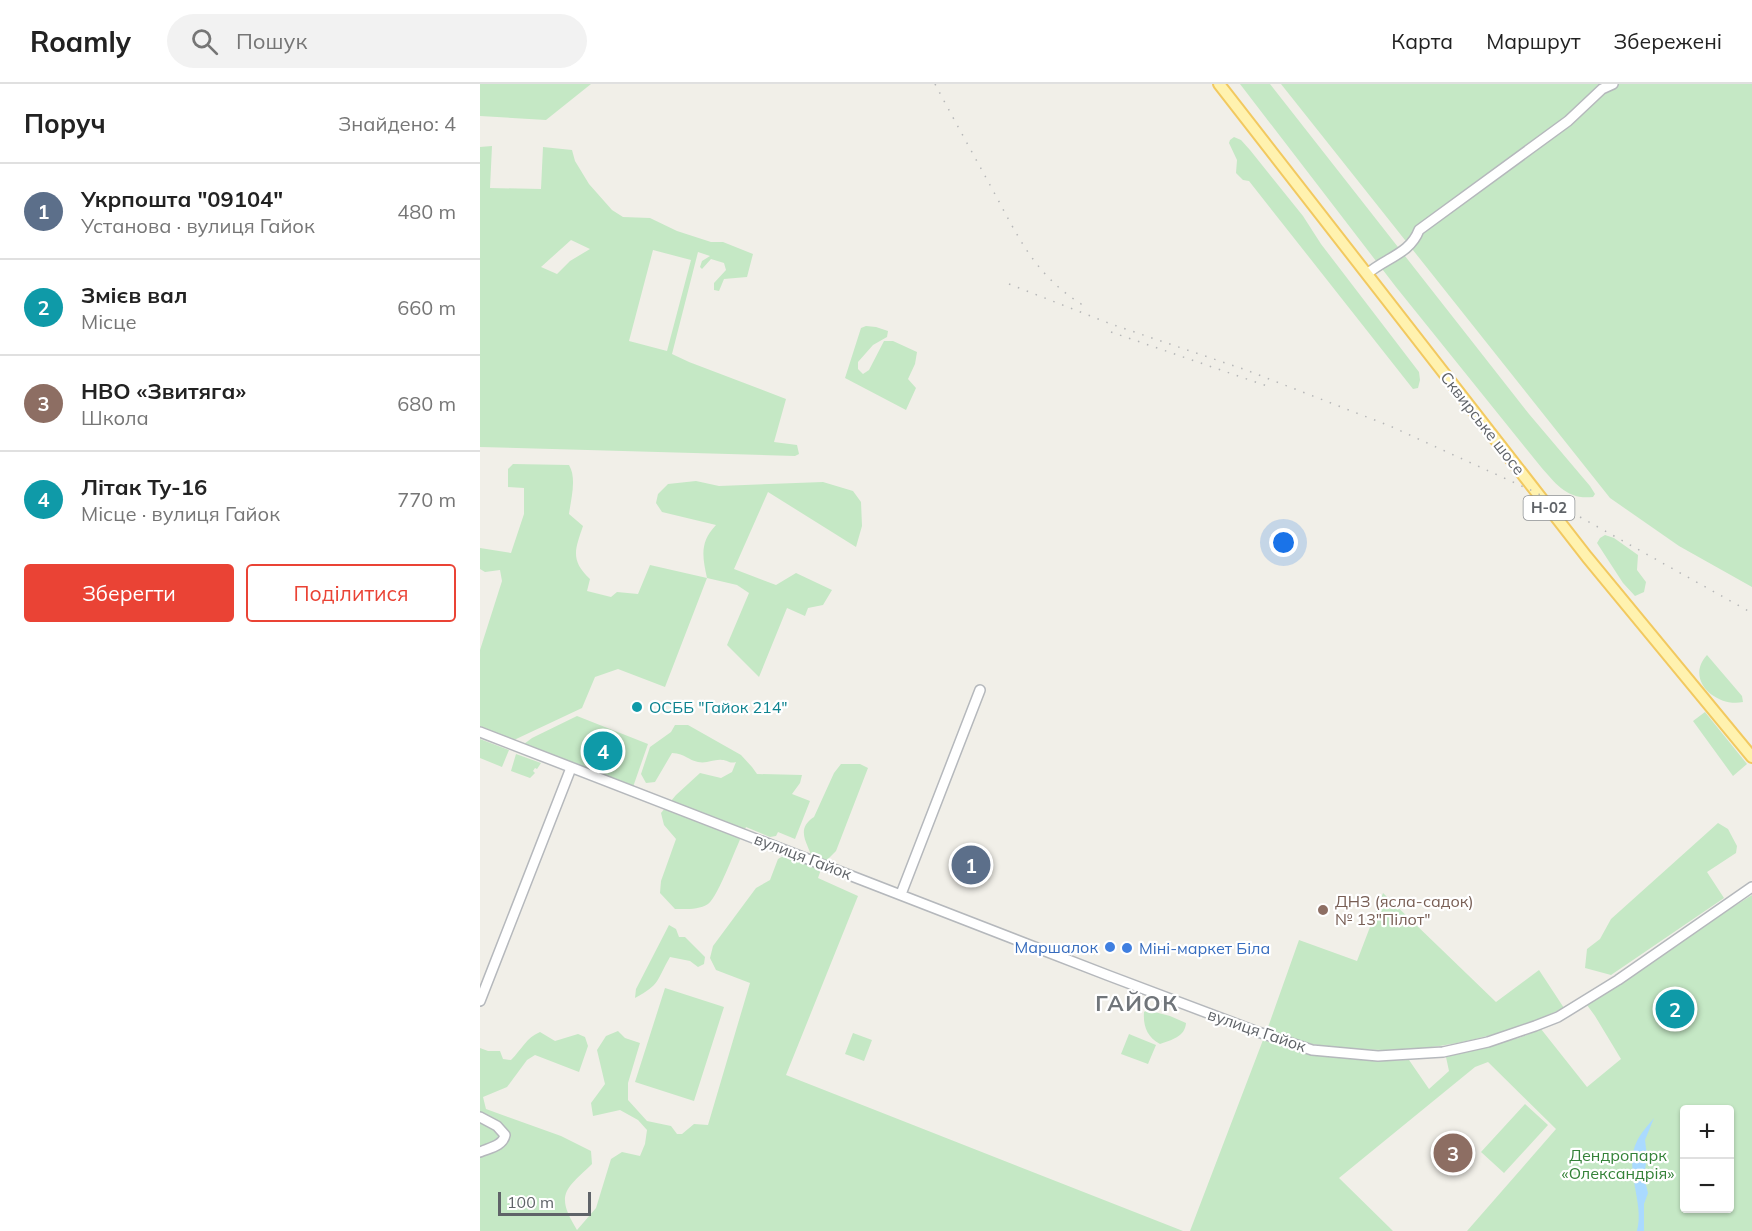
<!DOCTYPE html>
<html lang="uk">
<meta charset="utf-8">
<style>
:root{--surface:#fff;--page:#f2f2f2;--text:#222;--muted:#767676;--line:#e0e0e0;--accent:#ea4335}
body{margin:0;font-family:Mulish,sans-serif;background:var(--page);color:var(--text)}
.controls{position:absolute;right:18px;bottom:18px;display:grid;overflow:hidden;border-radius:6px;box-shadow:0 2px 4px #0004}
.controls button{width:54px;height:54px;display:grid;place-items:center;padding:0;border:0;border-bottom:2px solid var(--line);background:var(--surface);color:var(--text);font:30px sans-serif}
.scale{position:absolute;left:18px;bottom:15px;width:93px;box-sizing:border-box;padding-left:6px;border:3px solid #5f6368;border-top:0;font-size:16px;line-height:21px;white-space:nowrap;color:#5f6368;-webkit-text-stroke:4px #fff;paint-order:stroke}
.you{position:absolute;left:804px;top:459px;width:21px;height:21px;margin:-15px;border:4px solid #fff;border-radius:50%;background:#1a73e8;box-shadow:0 0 0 9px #1a73e833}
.badge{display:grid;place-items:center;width:39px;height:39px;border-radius:50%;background:var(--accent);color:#fff;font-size:20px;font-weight:700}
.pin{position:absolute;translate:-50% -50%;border:3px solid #fff;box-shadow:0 2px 6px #0006}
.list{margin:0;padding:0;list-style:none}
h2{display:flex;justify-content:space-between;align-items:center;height:78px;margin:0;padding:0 24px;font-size:26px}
h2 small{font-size:20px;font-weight:400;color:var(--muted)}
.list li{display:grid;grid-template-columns:39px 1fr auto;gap:18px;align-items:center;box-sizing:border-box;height:96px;padding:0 24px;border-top:2px solid var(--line)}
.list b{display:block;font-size:22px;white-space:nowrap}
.list p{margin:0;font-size:20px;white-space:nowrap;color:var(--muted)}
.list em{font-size:20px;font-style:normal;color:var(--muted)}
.actions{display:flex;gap:12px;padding:18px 24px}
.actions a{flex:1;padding:14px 0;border:2px solid var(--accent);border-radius:6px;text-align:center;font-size:21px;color:var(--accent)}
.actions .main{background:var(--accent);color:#fff}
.icon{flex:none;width:33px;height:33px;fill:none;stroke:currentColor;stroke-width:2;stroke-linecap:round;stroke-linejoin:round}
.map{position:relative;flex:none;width:1272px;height:1147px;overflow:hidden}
header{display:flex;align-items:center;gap:36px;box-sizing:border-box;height:84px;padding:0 30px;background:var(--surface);border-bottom:2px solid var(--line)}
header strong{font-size:28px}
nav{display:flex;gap:33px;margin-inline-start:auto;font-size:21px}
.search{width:420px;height:54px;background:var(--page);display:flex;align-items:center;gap:15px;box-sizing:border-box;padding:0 21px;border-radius:33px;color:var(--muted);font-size:22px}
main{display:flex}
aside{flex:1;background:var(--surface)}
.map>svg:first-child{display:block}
</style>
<header>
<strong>Roamly</strong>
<div class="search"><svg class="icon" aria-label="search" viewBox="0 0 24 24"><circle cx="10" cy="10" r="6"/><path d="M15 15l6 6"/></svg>Пошук</div>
<nav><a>Карта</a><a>Маршрут</a><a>Збережені</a></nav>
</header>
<main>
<aside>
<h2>Поруч<small>Знайдено: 4</small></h2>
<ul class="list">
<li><span class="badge" style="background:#5c6f8a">1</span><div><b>Укрпошта &quot;09104&quot;</b><p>Установа · вулиця Гайок</p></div><em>480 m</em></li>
<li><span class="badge" style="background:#0f9aa8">2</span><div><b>Змієв вал</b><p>Місце</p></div><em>660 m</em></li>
<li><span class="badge" style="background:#8d6e63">3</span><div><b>НВО «Звитяга»</b><p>Школа</p></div><em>680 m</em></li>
<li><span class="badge" style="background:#0f9aa8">4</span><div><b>Літак Ту-16</b><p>Місце · вулиця Гайок</p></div><em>770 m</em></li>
</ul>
<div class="actions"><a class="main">Зберегти</a><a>Поділитися</a></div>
</aside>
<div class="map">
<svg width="1272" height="1147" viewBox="0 0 1272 1147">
<rect width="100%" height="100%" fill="#f1efe8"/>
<path fill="#c5e8c5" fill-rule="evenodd" d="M0,0h111l-45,36 -66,-4z
M760,0h30l259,330 61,72 5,8 -2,3c-26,3 -37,-13 -52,-30l-145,-180z
M801,0h471v503l-73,-41 -69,-48z
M754,53l7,3 9,10 53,66 18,28 98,128 1,8 -2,8 -5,1 -164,-208 -6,-1 -7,-7 1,-13 -8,-17 1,-3z
M12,62l-2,42 51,1 2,-42 29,3 3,11 14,23 23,26 11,7 27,1 27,13 34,11h12l30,12 -6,23 -23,2 -5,12 -5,-1v-7l12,-13 -2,-7 -13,-4 -9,10 -2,-2 2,-6 8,-5 -12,-4 -26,102 17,8 97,37 -12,43 23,3 2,9 -4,2 -315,-9v-300zM91,156l19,9 -20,12 -13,13 -16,-7zM173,166l38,10 -24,91 -38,-10z
M386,242l10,1 12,4 -1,6 -14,8 -15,17v7l5,5 6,-4 15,-29h9l24,11 -2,12 -7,15 8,9 -10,22 -61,-32 16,-50z
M33,380l56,1c8,13 2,34 0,49l14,12c-8,24 -13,34 7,53l-3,12 24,6 6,-5 21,2 12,-29 57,13c-5,-23 -7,-36 9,-53l-54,-13 -6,-9 2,-9 10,-10 28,-3 23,5 104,-4 30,9 8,11 1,24 -6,21 -88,-55 -34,77 42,16 20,-12 36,17 -9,15 -15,3 -3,8 -18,-8 -28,69 -32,-32 22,-52 -12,-8 -30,-7 -42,109 -47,-18 -23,8 -13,31 -68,32 -34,-14v-76l22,-69 -2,-11 -15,2 -5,-3v-21l31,5 13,-39v-26l-16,-1v-18z
M1125,451l9,3 24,17 -1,15 9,12 -2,10 -9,4 -12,-13 -26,-40 3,-5z
M1227,571l35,41 1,6c-26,6 -59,-22 -36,-47z
M1225,628l42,52 -14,12 -40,-55z
M97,632l71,28 -15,43 -109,-43 8,-6z
M195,641h13l53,30 11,12 5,7 45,1 -2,8 -8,11 18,7 -15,38 -17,-7 -2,4 -6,1 -24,-10c-9,16 -27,69 -38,77 -9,6 -23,5 -33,5l-15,-16 1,-12 15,-42 -12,-14 -3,-12 15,-18 24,-22 21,5 11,-6 4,-10c-7,2 -8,-2 -14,-2 -8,-1 -15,4 -24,2 -10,-2 -12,-8 -26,-9l-17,29 -9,1 -5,-9 9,-27 21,-15z
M0,655l29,11 -7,17 -22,-9z
M36,670l25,9 -4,6 -2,-1 -2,3 2,2 -5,5 -19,-7z
M361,680h19l8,4 -32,83 -13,13 -5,14 40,18 -72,179 397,156h-703v-183l8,3h12l3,8 8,1c11,-11 15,-22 29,-28l15,9 23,-7 7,3 3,9 -9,26 -44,-17 -8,5 -20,27 -24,10 3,12 75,27 30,15 1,13c-27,26 -37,30 -15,66l19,-22 15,-49 11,-7 18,4 5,-12 2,-14 -9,-10 -18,-10 -27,6 -2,-13 14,-19 -8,-34 9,-14 12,-5 7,7 15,5 -12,40v17l19,21 24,5 6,8h5l12,-10 14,1 42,-142 -34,-13 -6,-12 3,-12 43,-58 14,-8 8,-21 12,-7 23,9c-4,-17 -19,-31 1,-44l20,-44z
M1238,739l10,6 9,17 -1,7 -29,19 17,26 -113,77 -26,-7 2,-19 13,-10 11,-20z
M903,809l113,109 43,-32 25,38c-80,37 -157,50 -245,37 -17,-2 -35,-10 -52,-15l32,-90 58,21z
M1272,811v336h-285l89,-102 -68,-67 -13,5 -136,111 54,53h-203l73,-191 49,15 70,6 27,-1 20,29 20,-18 -3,-14 73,-19 22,-9 46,58 34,-28 -26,-43 -8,-11 100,-69zM1204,1026h46v98h-46z
M189,841l7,4 3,8h6l20,20 -1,7 -6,3 -8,-6 -20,-4c-14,24 -9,27 -35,41l1,-9z
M185,904l59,19 -30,94 -59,-19z
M667,926l23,6 16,7c-1,14 -15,17 -26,21 -13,-7 -17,-18 -16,-32z
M373,949l19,7 -8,21 -19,-7z
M649,950l27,11 -8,19 -27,-10z
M1045,1020l23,21 -44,48 -23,-21z"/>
<path fill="#aadaff" d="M1174,1034l-9,22 2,16 -3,21 4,16 -4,11v27h-7c8,-29 -14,-62 0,-90 4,-8 11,-16 17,-23z"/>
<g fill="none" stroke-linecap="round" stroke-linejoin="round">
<defs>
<path id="minor" d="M887,190c18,-16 43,-20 52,-44l149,-109 34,-32 11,-5
M0,648l627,243 151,57 54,18 66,6 65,-4 45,-10 47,-16 23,-9 60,-37 134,-93
M421,810l79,-204
M0,917l91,-233
M0,1033l17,9 8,9c-2,11 -16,13 -25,17"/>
<path id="major" d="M739,0l368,473 165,200"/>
</defs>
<use href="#minor" stroke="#b5b8bc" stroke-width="12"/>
<use href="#major" stroke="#f2c960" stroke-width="14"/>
<use href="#minor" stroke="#fff" stroke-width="9"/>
<use href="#major" stroke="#fff2af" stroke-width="10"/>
<path stroke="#b6b7b8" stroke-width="1.5" stroke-dasharray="1.5 8" stroke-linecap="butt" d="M455,0c18,34 37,68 55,101 28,51 44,91 96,122
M529,200l102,40 135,46 144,56 147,67 215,120
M631,248l156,54"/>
</g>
<circle fill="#0f9aa8" stroke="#fff" stroke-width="2" cx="157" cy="623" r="6"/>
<circle fill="#8d6e63" stroke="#fff" stroke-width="2" cx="843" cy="826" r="6"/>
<g fill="#3f7fe0" stroke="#fff" stroke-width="2">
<circle cx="630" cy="863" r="6"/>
<circle cx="647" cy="864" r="6"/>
</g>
<g text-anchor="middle" stroke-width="4.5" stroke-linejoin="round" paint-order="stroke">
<rect fill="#fff" stroke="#8f9295" stroke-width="1.5" x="1043.5" y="412" width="51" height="24" rx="4.5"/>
<g font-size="15" font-weight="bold" fill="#5f6368">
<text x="1069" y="429">Н-02</text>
</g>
<g font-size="16" fill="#5f6368" stroke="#fff">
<text transform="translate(1003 339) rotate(52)" y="6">Сквирське шосе</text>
<text transform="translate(323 772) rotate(21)" y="6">вулиця Гайок</text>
<text transform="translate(777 946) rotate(19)" y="6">вулиця Гайок</text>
</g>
<g font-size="16" fill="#0d838f" stroke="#fff" text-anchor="start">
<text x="169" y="629">ОСББ "Гайок 214"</text>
</g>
<g font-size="16" fill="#785e54" stroke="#fff" text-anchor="start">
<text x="855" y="823">ДНЗ (ясла-садок)<tspan x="855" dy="18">№ 13"Пілот"</tspan></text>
</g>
<g font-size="16" fill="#366cbe" stroke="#fff" text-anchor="end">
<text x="618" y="869">Маршалок</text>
<text x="659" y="870" text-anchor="start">Міні-маркет Біла</text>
</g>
<g font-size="16" fill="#348238" stroke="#fff">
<text x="1138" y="1077">Дендропарк<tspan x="1138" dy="18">«Олександрія»</tspan></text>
</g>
<g font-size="22" font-weight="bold" letter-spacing="1.5" fill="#70757a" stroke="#fff">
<text x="657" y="927">ГАЙОК</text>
</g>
</g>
</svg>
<div class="controls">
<button>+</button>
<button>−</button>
</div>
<div class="scale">100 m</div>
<div class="you"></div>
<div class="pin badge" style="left:491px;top:781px;background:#5c6f8a">1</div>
<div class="pin badge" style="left:1195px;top:925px;background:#0f9aa8">2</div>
<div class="pin badge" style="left:973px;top:1069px;background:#8d6e63">3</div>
<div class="pin badge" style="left:123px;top:667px;background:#0f9aa8">4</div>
</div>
</main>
